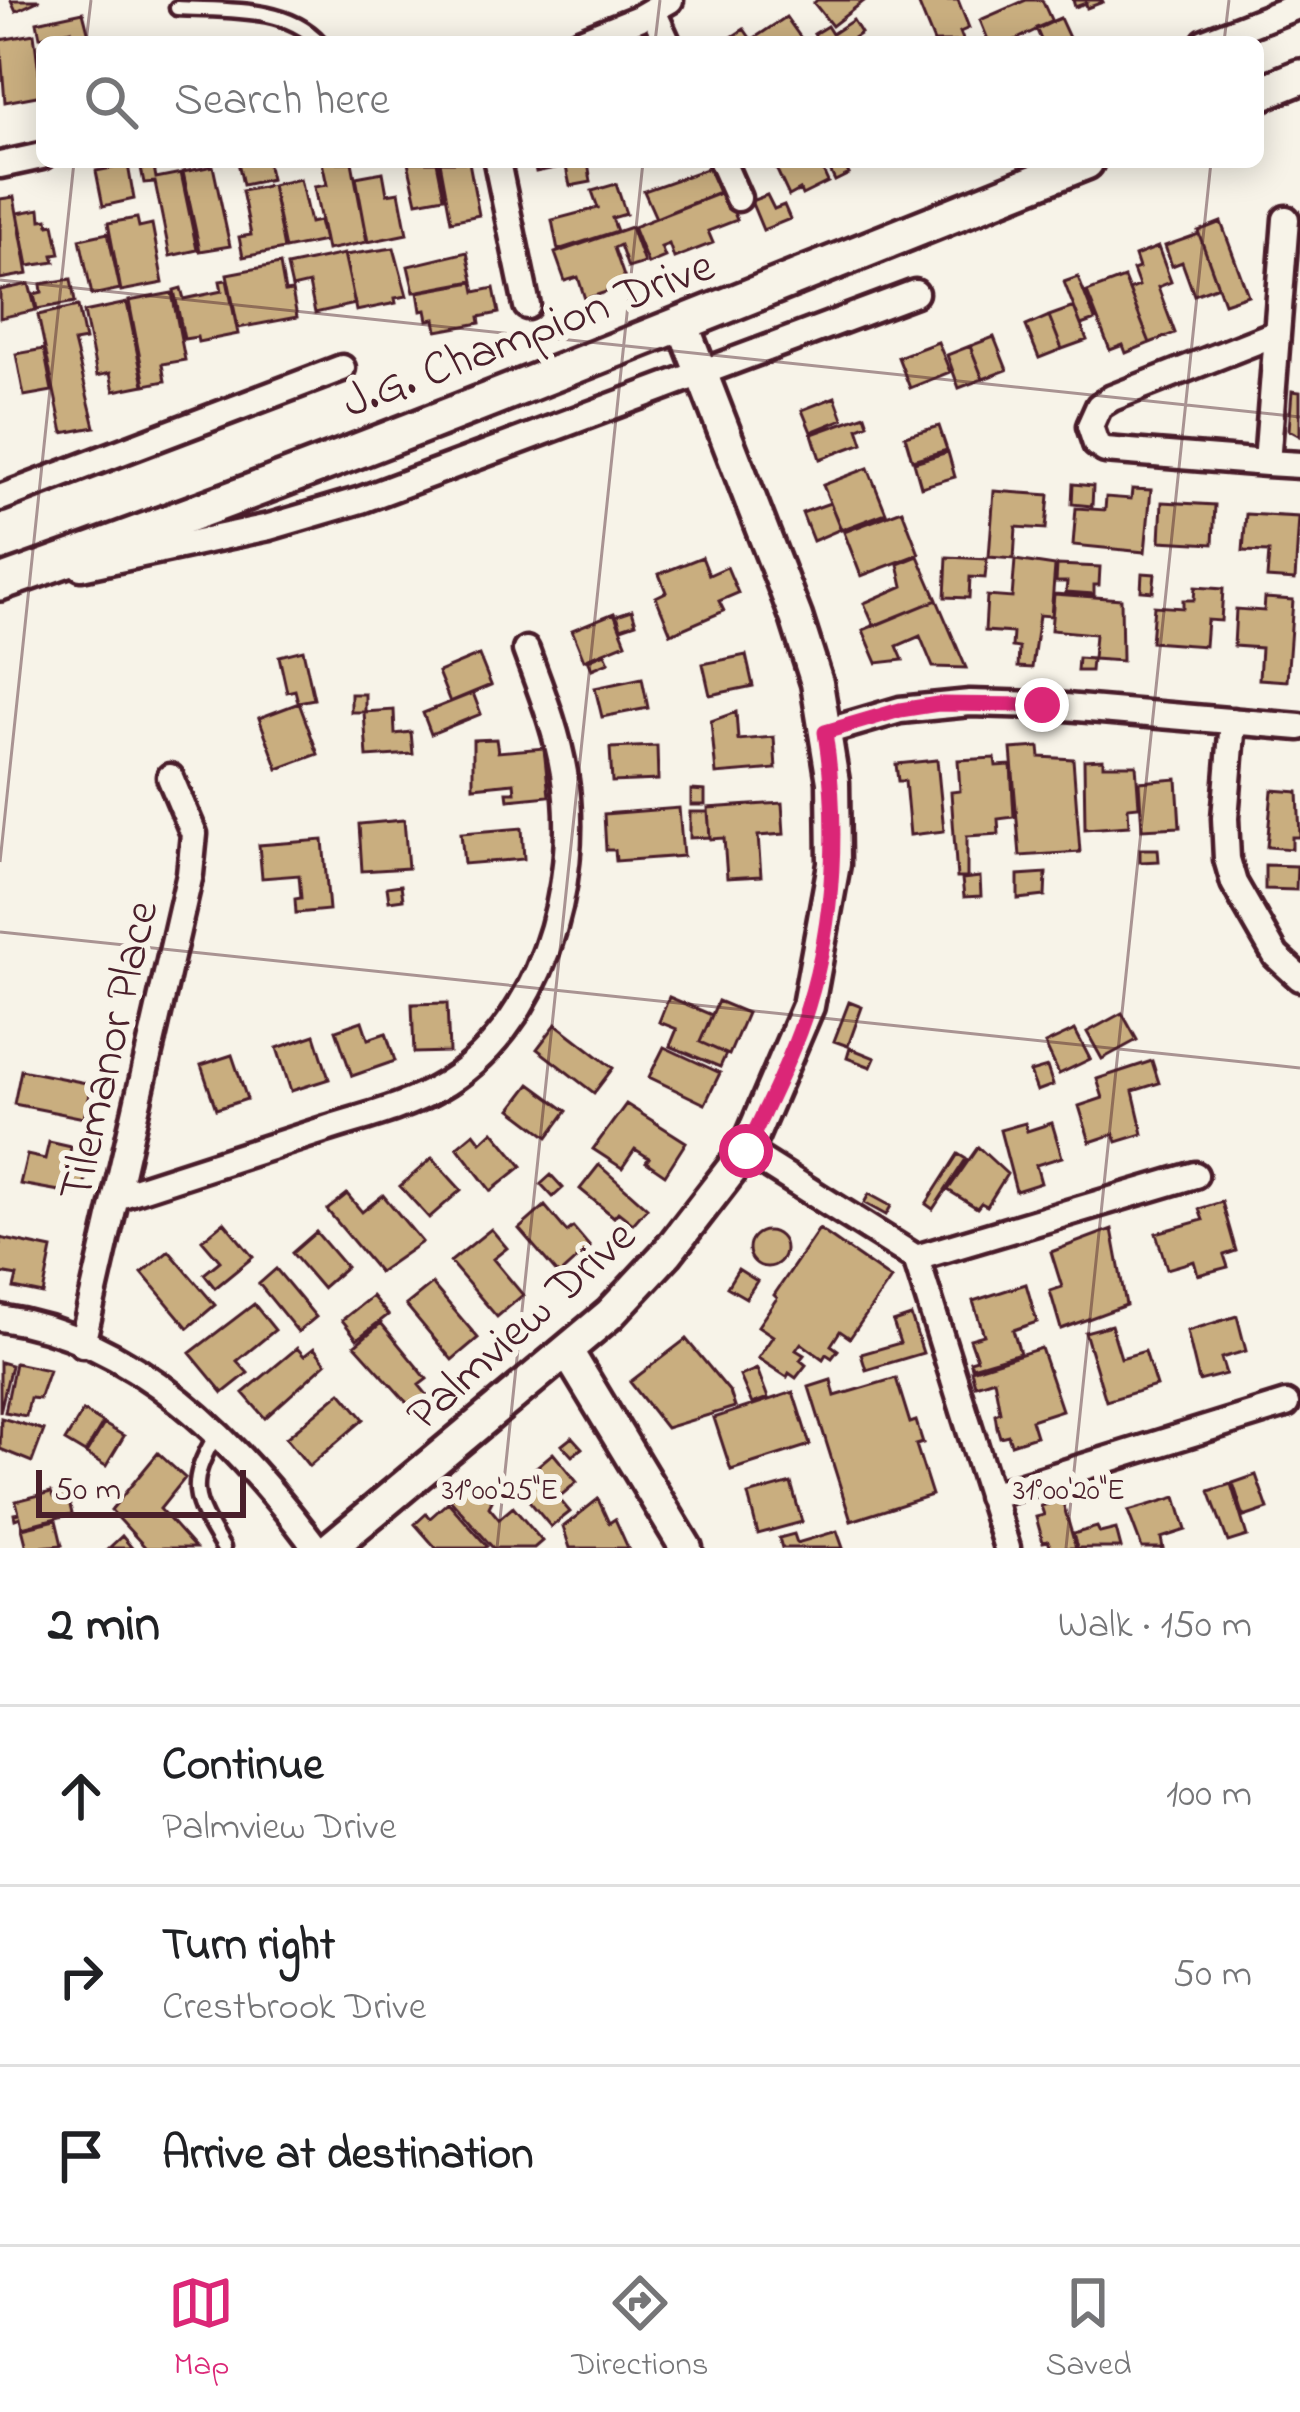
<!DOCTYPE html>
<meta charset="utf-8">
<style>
:root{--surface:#fff;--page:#f2f2f2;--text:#202124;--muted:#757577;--line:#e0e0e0;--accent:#db2777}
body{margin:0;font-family:"Indie Flower",sans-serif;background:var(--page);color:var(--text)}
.scale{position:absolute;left:36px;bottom:30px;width:210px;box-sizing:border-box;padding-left:12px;border:6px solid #4a1f2b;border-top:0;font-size:33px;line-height:42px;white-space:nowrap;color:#4a1f2b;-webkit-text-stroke:9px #f7f3e8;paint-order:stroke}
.stop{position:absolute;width:36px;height:36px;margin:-27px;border:9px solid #db2777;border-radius:50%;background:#fff}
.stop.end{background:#db2777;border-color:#fff;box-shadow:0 3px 12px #0008}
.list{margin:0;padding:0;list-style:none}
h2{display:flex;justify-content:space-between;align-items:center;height:156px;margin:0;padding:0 48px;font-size:51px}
h2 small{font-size:39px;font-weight:400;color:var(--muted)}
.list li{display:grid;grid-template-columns:78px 1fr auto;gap:36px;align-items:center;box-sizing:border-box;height:180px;padding:0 48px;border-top:3px solid var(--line)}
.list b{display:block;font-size:45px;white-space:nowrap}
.list p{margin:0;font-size:39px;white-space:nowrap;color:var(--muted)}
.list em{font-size:39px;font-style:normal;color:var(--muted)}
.icon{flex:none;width:66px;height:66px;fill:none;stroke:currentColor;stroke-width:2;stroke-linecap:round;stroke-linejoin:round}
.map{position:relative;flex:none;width:1300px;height:1548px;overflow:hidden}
.search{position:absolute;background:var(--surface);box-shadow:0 6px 30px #0003;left:36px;right:36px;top:36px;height:132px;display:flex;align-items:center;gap:30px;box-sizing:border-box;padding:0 42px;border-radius:18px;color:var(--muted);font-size:45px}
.sheet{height:696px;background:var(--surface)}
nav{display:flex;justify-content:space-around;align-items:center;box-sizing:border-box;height:168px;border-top:3px solid var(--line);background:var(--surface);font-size:33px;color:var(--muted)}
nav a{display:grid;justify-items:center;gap:6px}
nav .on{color:var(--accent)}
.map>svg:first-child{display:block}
</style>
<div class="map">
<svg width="1300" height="1548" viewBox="0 0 1300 1548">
<rect width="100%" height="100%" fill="#f7f3e8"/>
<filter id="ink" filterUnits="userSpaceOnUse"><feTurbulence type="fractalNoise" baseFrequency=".00833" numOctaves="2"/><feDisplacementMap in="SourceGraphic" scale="24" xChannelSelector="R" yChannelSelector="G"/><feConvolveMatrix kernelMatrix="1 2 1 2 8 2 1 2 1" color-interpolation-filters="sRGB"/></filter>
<g filter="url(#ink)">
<path fill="#c9ae7f" stroke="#4a1f2b" stroke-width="3" d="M11,0h29l-24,11z
M817,0h46l1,1 -32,25 -18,-23z
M917,0h41l11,28 -9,4 4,10h-30z
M1026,0h16l10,22 -41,20h-22l-9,-22z
M1073,0h29l1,2 -16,6 -1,-5 -11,4z
M83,12l6,23 -16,4 -2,-9 -31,7 -3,-15z
M786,17l17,24 -48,1 -2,-3z
M1060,18l10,22 -28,2 -6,-14z
M853,20l8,13 -14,9h-28l-5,-8 13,-8 5,8z
M744,29l9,13h-29z
M34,34l8,61 -37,7 -5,-62z
M153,162l3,16 25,-5 16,77 -27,6 -15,-74 -11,1 -4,-20z
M238,162h29l4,17 -28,6z
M322,162h30l15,80 -40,8 -13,-63 13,-2z
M408,162h29l7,35 -27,5z
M440,162h29l10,53 -28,6z
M534,162h29l1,4 -28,6z
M565,162h23l3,20 -21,4z
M779,162h40l9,20 -26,13 -2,-5 -11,6 -15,-32z
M826,162h17l6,12 -14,7z
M128,165l6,34 -31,7 -7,-35z
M213,166l17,80 -30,5 -17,-79z
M709,168l10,24 -63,26 -12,-27z
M383,172l4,22 12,-2 8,42 -39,8 -12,-65z
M300,179l10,44 9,-2 5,20 -39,8 -13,-64z
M616,184l10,30 -14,4 5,13 -59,19 -6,-30 46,-12 -6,-17z
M272,185l12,64 -41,8 -4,-20 12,-2 -9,-44z
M725,191l12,29 -29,11 5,12 -39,15 -5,-14 -8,3 4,10 -17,7 -15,-37z
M767,195l7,14 10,-4 6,14 -27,11 -12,-29z
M14,197l14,77 -28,5v-80z
M40,209l1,11 7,-1 1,6 5,-1 6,30 -7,1 2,7 -27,4 -10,-53z
M137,218l2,9 13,-3 11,59 -42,8 -13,-68z
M1221,222l27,73 -24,8 -26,-72z
M631,227l13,36 -16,5 -8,-23 -6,3 13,37 -42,14 -7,-22 -13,4 -10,-28z
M108,233l12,56 -28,6 -12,-56z
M1199,234l19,52 -24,9 -12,-33 -10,4 -7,-20z
M1158,247l13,35 -13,5 17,46 -25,10 -21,-53 10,-4 -6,-16 6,-2 -4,-12z
M394,248l13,48 -12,2 1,5 -40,8 -11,-56z
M467,252l6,29 -59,11 -6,-26z
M344,254l11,50 -40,9 -6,-29 -17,4 -5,-22z
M280,264l5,28 7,-1 5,26 -59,11 -11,-54z
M1078,277l17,43 -14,5 -17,-43z
M1124,278l26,65 -24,10 -3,-8 -13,5 -23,-58z
M71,279l4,23 -38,7 -3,-15 8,-2 -1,-8z
M227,280l11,54 -40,8 -1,-5 -13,2 -10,-49 7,-2 3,11 38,-8 -2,-10z
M473,282l2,10 19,-4 5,25 -20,4 1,6 -43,8 -2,-12 -7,1 -2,-10 -5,1 -3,-19z
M29,284l7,26 -36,8v-28z
M172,293l13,67 -23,4 3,17 -20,4 -16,-84z
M127,303l17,82 -30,6 -4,-18 -13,3 -13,-64z
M78,306l7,34 -11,2 21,85 -32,6 -25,-118z
M1074,307l13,33 -25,9 -13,-33z
M1049,316l13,33 -23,9 -13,-32z
M994,337l13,33 -24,9 -13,-33z
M938,342l12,30 -40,16 -12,-31z
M970,346l13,33 -24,9 -12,-33z
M44,349l8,42 -28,5 -8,-42z
M1292,391l8,1v44l-11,-6z
M835,397l8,22 -32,13 -9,-22z
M865,415l3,9 -10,4 5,15 -43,16 -8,-25z
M939,426l8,24 -35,10 -7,-24z
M948,452l7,25 -34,10 -7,-25z
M868,468l18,45 -45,17 -18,-45z
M1073,484l20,2 -1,20 -20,-2z
M1132,489l19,1 -6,62 -72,-7 3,-37 29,2 1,-13 25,2z
M994,491l55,4 -3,34 -30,-2 -2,32 -25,-2z
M1162,502l53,3 -2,39 -53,-3z
M830,503l11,26 -28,12 -11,-28z
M902,510l17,44 -58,22 -17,-44z
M1246,514l53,3 -4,63 -28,-2 2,-26 -26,-1z
M918,556l19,44 -63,26 -10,-23 39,-17 -5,-22z
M702,557l7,18 18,-8 11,26 -19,8 5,10 -53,23 -15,-37 10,-5 -7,-18z
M947,557l40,2 -2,19 -15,-1 -1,21 -24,-1z
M1015,560l40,6 -4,50 -12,-1 -7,53 -14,-1 1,-19 -7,-1 1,-14 -28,-2 2,-35 25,2z
M1057,565l43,2 -1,18h-5v9l-28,-2 1,-10h-11z
M1142,573l13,1 -2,18 -12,-1z
M1195,587l28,2 -2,32 -14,-1 -2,26 -54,-4 3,-36 29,2v-8h11z
M1054,594l67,5 1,62 -29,-2 2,-25 -44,-4z
M1265,598l28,2 -6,81 -28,-2 2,-31 -27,-2 2,-37 28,2z
M937,600l29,68 -33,-1 -13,-31 -23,10 6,14 -26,3 -14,-33z
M632,610l4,13 -15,5 -4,-13z
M614,613l12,30 -42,17 -12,-30z
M303,650l11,49 -16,3 -3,-12 -8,2 -8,-36z
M605,653l4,9 -17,7 -4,-9z
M479,655l12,30 -41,17 -12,-30z
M746,655l7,31 -43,9 -7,-31z
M1078,658l14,1 -1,12h-14z
M642,678l6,30 -46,9 -7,-29z
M473,693l8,21 -50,20 -8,-21z
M351,694h14v18h-14z
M299,703l19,51 -40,15 -19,-51z
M394,710l1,24 16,-2 2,22 -46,3 -3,-45z
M736,712l2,28 36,-3 2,32 -60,5 -5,-53z
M496,739l2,13 46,-4 5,48 -41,4 -1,-8h8l-1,-9 -41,4v-47z
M657,746l1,34 -46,2 -2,-34z
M1039,747l1,10 33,2 7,93 -60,4 -9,-107z
M995,758l1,8 15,-1 3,52 -16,2 1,15 -32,2v42h-10l-6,-86 9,-1 -2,-31z
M1103,759v6h33l3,41 -11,1 1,19 -44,3 -1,-69z
M937,760l7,71 -34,4 -5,-54h-7l-2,-17z
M1177,779l3,48 -38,2 -3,-47z
M691,790l14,1v14h-14z
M1272,790l26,2 2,45h-8v12l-25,-2z
M782,803l2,31 -26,2 3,40 -34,2 -3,-40 -14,1 -2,-31z
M679,808l4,48 -67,5 -1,-11h-9l-2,-36z
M690,812h18l2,25 -20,1z
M404,820l4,48 -46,3 -3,-47z
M522,828l2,31 -60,5 -3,-31z
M323,840l6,70 -33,3 -1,-14 6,-1 -2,-23 -37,3 -3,-33z
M1140,849h18l1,12 -19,1z
M1265,865l32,1 -1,24 -31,-1z
M1046,873l-1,23 -27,3v-24z
M980,877l1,19 -17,1 -2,-18z
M401,885l2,14 -14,2 -2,-14z
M669,997l43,18 -12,27 26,12 -6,13 -50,-21 7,-17 -18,-7z
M718,1001l29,12 -18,42 -29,-13z
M849,1002l13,5 -14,39 -14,-5z
M447,1003l2,49 -35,1 -2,-49z
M1122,1013l15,27 -35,19 -15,-27z
M362,1021l6,18 18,-6 9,28 -43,15 -16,-46z
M556,1024l57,44 -19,25 -57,-44z
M1075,1030l15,29 -31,15 -14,-30z
M315,1035l14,44 -38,12 -14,-43z
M664,1047l56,26 -15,31 -56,-27z
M850,1048l25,10 -4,9 -24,-9z
M232,1055l15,44 -31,10 -15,-44z
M1152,1061l7,22 -26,8 10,43 -26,8 -3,-8 -24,8 -11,-36 24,-8 -6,-19z
M1047,1067l6,18 -16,6 -7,-19z
M21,1070l70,14 -7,34 -70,-14z
M530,1084l37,27 -19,26 -37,-28z
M626,1104l60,38 -21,33 -19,-13 3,-4 -14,-9 -13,19 -29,-19z
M1025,1123l2,8 25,-8 10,34 -26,8 5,18 -25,8 -16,-61z
M493,1131l29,35 -31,25 -34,-44 17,-14 7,9z
M49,1142l22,5 -4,18 21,5 -6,25 -62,-11 7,-29 18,4z
M978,1147l29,27 -20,32 -6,-3 -4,5 -29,-18z
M958,1154l8,5 -33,50 -7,-5z
M432,1158l29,32 -32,28 -29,-32z
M599,1165l48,43 -14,16 -15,-12 -4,5 -34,-28z
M551,1175l12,13 -10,9 -12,-13z
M347,1194l15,18 21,-17 39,47 -43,30 -52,-62z
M869,1194l22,12 -5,9 -22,-12z
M1222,1202l14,49 -12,4 4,12 -30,8 -4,-14 -27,8 -11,-36 47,-13 -4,-11z
M545,1206l22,26 6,-5 17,20 -31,28 -40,-46z
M224,1222l29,35 -38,31 -11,-14 16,-13 -18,-21z
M491,1229l16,19 -14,11 30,36 -26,22 -47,-55z
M819,1229l72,50 -41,59 -10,-7 -9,14 7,5 -6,8 -6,-4 -3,5 -22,-16 -5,7 8,5 -4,5 6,5 -10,13 -7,-5 -2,4 -29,-19 15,-22 -15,-10 19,-28 -3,-3z
M1112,1229l14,76 -65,24 -11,-38 12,-4 -11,-35z
M749 1249a18 18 0 1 1 36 0a18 18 0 1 1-36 0Z
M316,1232l30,35 -24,21 -30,-35z
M0,1238l52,11 -9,45 -29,-6 3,-12 -17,-3z
M169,1251l46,54 -27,23 -46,-55z
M276,1269l40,48 -18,15 -39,-48z
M738,1269l19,12 -11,17 -19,-11z
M432,1284l46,54 -26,22 -46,-55z
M1026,1284l11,38 -24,8 7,23 -48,14 -2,-6 7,-2 -7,-20 14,-4 -11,-34z
M372,1296l16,19 -31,24 -15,-19z
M254,1304l21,26 -38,31 11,12 -25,20 -33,-40z
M911,1316l12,37 -57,17 -5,-16 39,-11 -7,-21z
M1237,1316l9,35 -25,7 5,16 -27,7 -12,-50z
M381,1323l46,56 -8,6 14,17 -15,13 -63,-70z
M1111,1325l10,33 24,-7 11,35 -50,15 -21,-69z
M686,1339l44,53 5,15 -69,21 -36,-46z
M297,1348l7,8 10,-8 12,15 -61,55 -22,-25z
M1041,1348l21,62 -31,10 5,16 -25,8 -3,-9 -8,2 -3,-10 -2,-13 5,-2 -6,-33 -19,6 -4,-15z
M0,1362l11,3 -11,47z
M15,1363l34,7 -10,29 -9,-1 -4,18 -21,-4z
M757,1369l11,29 -16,6 -12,-28z
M896,1378l14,45 6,-2 7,22 -7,2 16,50 -81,26 -42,-134 22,-7 4,16z
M341,1392l23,27 -55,47 -23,-28z
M793,1392l17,53 -79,25 -17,-52z
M83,1411l20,12 -18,30 -20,-12z
M1,1418l43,12 -12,32 -32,-13z
M104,1424l20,12 -18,30 -20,-12z
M572,1437l10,11 -10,8 -10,-11z
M158,1453l27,25 -25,31 35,39h-49l-35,-38z
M553,1453l24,29 -19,16 -24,-29z
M534,1469l36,43 -19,15 -36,-43z
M1256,1475l12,34 -24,8 -11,-34z
M475,1482l17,19 -3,6 10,12 14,-12 29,34 -8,7h-41l-43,-49z
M791,1483l11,39 -44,12 -10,-39z
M1231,1484l16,52 -19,6 -19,-51z
M51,1492l2,5 14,-4 5,21 -50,13 -2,-10 -5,2 -1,-5 5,-1 -3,-12z
M1176,1497l10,33 -25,8 2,10h-21l-14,-37z
M598,1499l11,24 6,-4 13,29h-58l-7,-21z
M1062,1500l14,48h-25l-3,-7 -5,1 -7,-25 8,-2 -3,-9z
M448,1502l39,44 -2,2h-49l-21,-24 11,-10 4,4z
M56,1520l6,25 -35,3 -5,-20z
M1097,1527l3,6 16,-4 5,19h-44l-4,-14z
M837,1531l6,17h-61l-3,-10 15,-4 3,9z
M122,1536l10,12h-23z"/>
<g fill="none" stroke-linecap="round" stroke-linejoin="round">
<defs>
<path id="service" d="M177,8c46,3 109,-3 142,34
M217,1433c-31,53 -24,65 6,115"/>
<path id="minor" d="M653,11l14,31
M579,42l60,-24 31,-18
M1205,42l95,-37
M497,162l30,144
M722,162l16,36
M0,165l42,-9
M1286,219l-19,244 33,2
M1267,463l-162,-13 -9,-6 -6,-18 9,-20 13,-8 165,-65
M0,498l342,-130
M81,567l188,-40 92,-27 554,-207
M1233,721l-8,97 2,41 7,24 42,73 24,22
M825,732l75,-22 70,-7 72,2 258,22
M746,1151l170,107 91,290
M116,1197c70,-23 140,-46 210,-68 37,-12 78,-21 112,-41 103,-58 144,-204 126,-315 -7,-43 -23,-82 -38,-123
M916,1258l279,-83
M0,1318c137,20 238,126 316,230
M82,1344l108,-470 4,-40 -24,-57
M990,1496l296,-92"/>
<path id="tertiary" d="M567,1351l119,197
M330,1548l280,-234 57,-61 79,-102 62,-145 26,-142 -1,-82 -16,-99 -21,-66 -114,-294"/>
<path id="secondary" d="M1258,94l42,-17
M0,583c366,-129 725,-278 1086,-421"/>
</defs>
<use href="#service" stroke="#4a1f2b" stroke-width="21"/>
<use href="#minor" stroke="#4a1f2b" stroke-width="33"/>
<use href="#tertiary" stroke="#4a1f2b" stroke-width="39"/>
<use href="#secondary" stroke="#4a1f2b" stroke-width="42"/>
<use href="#service" stroke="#f7f3e8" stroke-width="12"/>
<use href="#minor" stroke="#f7f3e8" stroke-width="24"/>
<use href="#tertiary" stroke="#f7f3e8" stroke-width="30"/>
<use href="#secondary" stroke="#f7f3e8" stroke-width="33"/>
</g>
</g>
<g fill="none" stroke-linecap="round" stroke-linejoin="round" filter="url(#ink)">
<path stroke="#db2777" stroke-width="15" d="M746,1151c21,-47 47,-95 62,-145 27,-88 31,-183 17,-274l75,-22 38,-6 104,1"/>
</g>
<path fill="none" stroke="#4a1f2b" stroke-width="3" stroke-opacity="0.45" d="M86,42l5,-42M655,42l5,-42M1224,42l5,-42M0,280l1300,137M0,862l74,-700M0,932l1300,136M497,1548l146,-1386M1066,1548l145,-1386"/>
<g text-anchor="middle" stroke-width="12" stroke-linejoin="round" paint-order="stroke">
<g font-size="48" fill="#4a1f2b" stroke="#f7f3e8">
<text transform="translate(527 331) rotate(-21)" y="17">J.G. Champion Drive</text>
<text transform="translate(106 1050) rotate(-77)" y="17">Tilemanor Place</text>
<text transform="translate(519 1323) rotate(-42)" y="17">Palmview Drive</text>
</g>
</g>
<g font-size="30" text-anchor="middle" fill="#4a1f2b" stroke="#f7f3e8" stroke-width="12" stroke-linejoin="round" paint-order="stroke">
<text x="500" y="1499">31°00'25"E</text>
<text x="1069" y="1499">31°00'20"E</text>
</g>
</svg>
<div class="scale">50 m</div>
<div class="stop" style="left:746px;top:1151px"></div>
<div class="stop end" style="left:1042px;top:705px"></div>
<div class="search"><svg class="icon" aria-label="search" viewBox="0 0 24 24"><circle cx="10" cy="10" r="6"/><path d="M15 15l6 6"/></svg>Search here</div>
</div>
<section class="sheet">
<h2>2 min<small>Walk · 150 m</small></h2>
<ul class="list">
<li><svg class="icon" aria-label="ahead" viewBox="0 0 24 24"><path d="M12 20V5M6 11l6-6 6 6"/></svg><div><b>Continue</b><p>Palmview Drive</p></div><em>100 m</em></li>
<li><svg class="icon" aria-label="right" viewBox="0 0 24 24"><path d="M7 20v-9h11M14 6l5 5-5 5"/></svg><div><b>Turn right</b><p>Crestbrook Drive</p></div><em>50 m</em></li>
<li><svg class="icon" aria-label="arrive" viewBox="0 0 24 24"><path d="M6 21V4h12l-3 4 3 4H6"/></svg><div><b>Arrive at destination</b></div></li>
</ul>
</section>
<nav>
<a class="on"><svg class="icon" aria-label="map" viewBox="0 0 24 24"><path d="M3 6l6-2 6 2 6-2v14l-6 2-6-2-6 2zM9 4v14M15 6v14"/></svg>Map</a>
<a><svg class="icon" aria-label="directions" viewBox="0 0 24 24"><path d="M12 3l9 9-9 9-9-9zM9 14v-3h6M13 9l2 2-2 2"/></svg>Directions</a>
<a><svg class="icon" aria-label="saved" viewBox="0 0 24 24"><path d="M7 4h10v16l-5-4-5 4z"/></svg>Saved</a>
</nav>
